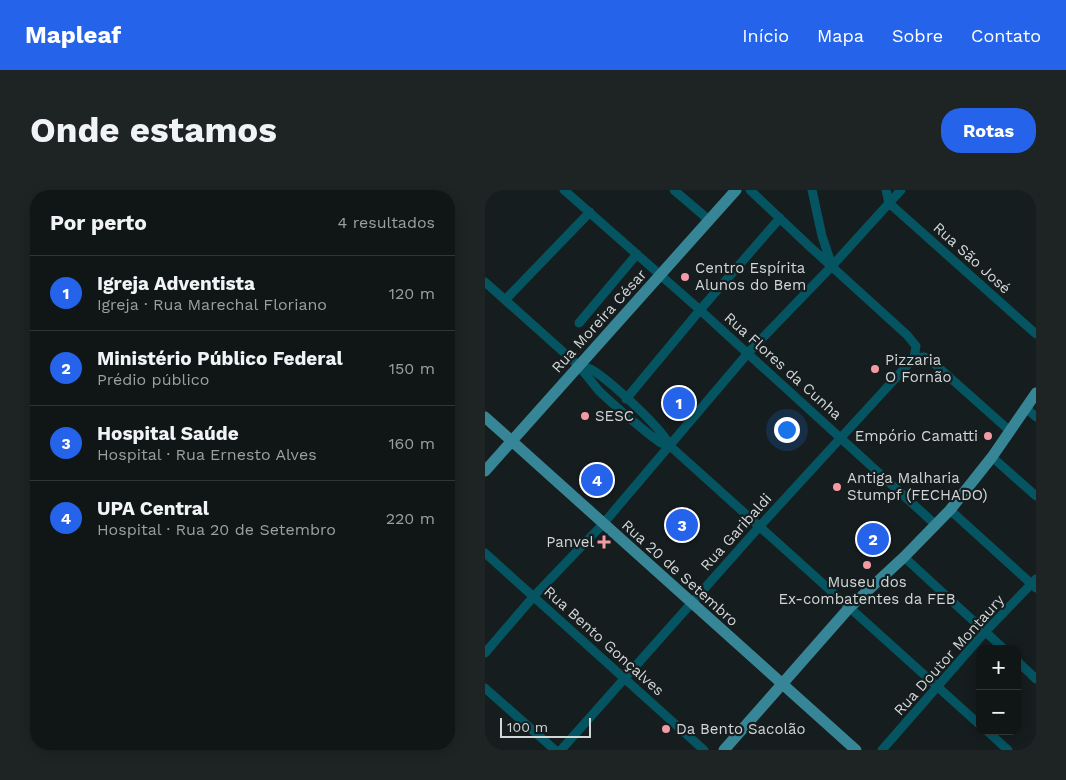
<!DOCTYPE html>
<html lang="pt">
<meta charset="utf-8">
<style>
:root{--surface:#101616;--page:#1e2323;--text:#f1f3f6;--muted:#9c9fa1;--line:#303535;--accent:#2563eb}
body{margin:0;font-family:"Work Sans",sans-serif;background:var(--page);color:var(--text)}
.controls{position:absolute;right:15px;bottom:15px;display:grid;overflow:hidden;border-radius:10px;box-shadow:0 2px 12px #0003}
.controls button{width:45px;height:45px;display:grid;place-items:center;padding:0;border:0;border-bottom:1px solid var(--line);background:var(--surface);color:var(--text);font:25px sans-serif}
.scale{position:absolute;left:15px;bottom:12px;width:91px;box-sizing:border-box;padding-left:5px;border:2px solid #d2d6d7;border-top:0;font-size:14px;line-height:18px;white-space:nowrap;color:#d2d6d7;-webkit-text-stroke:4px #161d1e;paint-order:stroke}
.you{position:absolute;left:301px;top:239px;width:18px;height:18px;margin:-12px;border:4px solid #fff;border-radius:50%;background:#1a73e8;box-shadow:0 0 0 8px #1a73e833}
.badge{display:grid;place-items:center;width:32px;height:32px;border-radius:50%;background:var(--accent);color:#fff;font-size:16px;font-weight:700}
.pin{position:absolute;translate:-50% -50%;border:2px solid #fff;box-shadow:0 1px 5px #0006}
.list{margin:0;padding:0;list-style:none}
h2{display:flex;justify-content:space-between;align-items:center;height:65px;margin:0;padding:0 20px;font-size:21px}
h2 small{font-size:16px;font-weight:400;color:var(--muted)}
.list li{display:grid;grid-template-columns:32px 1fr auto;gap:15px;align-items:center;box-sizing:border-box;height:75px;padding:0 20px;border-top:1px solid var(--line)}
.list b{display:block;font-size:19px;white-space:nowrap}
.list p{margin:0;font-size:16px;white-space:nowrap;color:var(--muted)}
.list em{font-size:16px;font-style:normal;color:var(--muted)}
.map{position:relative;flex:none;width:551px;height:560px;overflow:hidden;border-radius:20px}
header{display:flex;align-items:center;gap:30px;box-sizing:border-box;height:70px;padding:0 25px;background:var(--accent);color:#fff}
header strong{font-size:24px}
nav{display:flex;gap:28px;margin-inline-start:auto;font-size:18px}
.intro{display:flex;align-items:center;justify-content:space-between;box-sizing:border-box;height:120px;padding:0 30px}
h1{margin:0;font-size:35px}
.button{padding:12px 22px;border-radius:20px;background:var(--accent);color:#fff;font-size:18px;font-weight:700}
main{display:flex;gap:30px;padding:0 30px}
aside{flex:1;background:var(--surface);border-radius:20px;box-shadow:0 2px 12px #0003}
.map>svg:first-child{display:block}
</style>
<header>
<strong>Mapleaf</strong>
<nav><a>Início</a><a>Mapa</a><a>Sobre</a><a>Contato</a></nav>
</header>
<div class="intro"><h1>Onde estamos</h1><a class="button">Rotas</a></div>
<main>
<aside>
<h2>Por perto<small>4 resultados</small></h2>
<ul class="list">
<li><span class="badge">1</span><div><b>Igreja Adventista</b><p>Igreja · Rua Marechal Floriano</p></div><em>120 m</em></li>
<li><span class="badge">2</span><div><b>Ministério Público Federal</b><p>Prédio público</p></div><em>150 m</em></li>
<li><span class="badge">3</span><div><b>Hospital Saúde</b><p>Hospital · Rua Ernesto Alves</p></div><em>160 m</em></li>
<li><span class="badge">4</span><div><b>UPA Central</b><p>Hospital · Rua 20 de Setembro</p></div><em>220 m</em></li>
</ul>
</aside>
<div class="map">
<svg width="551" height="560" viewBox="0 0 551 560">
<rect width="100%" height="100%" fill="#161d1e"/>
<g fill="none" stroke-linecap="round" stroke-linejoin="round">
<path stroke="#055462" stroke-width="9" d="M79,0l136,120 236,215
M189,0l35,30
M265,0l58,55 99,90 9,11 -2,12
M327,0l10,46 10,30
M401,0l3,13 147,131
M0,92l94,84 20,25 23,21 28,23 11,8 9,3
M20,110l85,-88
M94,133l58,-69
M429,168l10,-1 5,2 81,72
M94,176c5,1 11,2 15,5 18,12 68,57 76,75l310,279
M141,209l74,-89 80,-92
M541,218l10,9
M507,267l44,39
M465,320l86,78
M0,363l219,197
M419,367l100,92
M0,463l49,-57 69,-72 145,-171 84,-87 69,-76
M532,471l19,18
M0,498l70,62
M502,541l21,19
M76,560l198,-223 155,-169
M397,560l103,-118 51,-53"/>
<path stroke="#378697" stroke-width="11" d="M0,227l371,333
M0,281l251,-281
M239,560l125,-142 55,-51 46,-47 42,-53 44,-64"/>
</g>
<g fill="#f49aa4" stroke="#161d1e" stroke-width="2">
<circle cx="200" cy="87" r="5"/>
<circle cx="390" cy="179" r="5"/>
<circle cx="100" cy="226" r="5"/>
<circle cx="503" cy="246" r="5"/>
<circle cx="352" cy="297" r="5"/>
<path d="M116.5 344.5h5v5h5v5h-5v5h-5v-5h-5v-5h5z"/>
<circle cx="382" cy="375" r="5"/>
<circle cx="181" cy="539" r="5"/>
</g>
<g text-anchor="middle" stroke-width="4.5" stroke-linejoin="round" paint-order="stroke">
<g font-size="15" fill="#d2d6d7" stroke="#161d1e">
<text transform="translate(487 68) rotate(42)" y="5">Rua São José</text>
<text transform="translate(114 131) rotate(-48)" y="5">Rua Moreira César</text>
<text transform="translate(298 176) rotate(42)" y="5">Rua Flores da Cunha</text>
<text transform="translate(251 342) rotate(-48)" y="5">Rua Garibaldi</text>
<text transform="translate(195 383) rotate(42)" y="5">Rua 20 de Setembro</text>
<text transform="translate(119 451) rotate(42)" y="5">Rua Bento Gonçalves</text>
<text transform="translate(464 465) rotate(-48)" y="5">Rua Doutor Montaury</text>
</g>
<g font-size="15" fill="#d2d6d7" stroke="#161d1e" text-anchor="start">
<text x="210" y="83">Centro Espírita<tspan x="210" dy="17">Alunos do Bem</tspan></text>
<text x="400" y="175">Pizzaria<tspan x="400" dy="17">O Fornão</tspan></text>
<text x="110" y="231">SESC</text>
<text x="493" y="251" text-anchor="end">Empório Camatti</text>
<text x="362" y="293">Antiga Malharia<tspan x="362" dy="17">Stumpf (FECHADO)</tspan></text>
<text x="109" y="357" text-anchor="end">Panvel</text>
<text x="382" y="397" text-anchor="middle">Museu dos<tspan x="382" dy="17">Ex-combatentes da FEB</tspan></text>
<text x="191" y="544">Da Bento Sacolão</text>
</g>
</g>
</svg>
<div class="controls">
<button>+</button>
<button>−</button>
</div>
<div class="scale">100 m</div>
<div class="you"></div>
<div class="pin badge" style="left:194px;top:213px">1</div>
<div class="pin badge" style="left:388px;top:349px">2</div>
<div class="pin badge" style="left:197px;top:335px">3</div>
<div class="pin badge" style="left:112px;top:290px">4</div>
</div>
</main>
